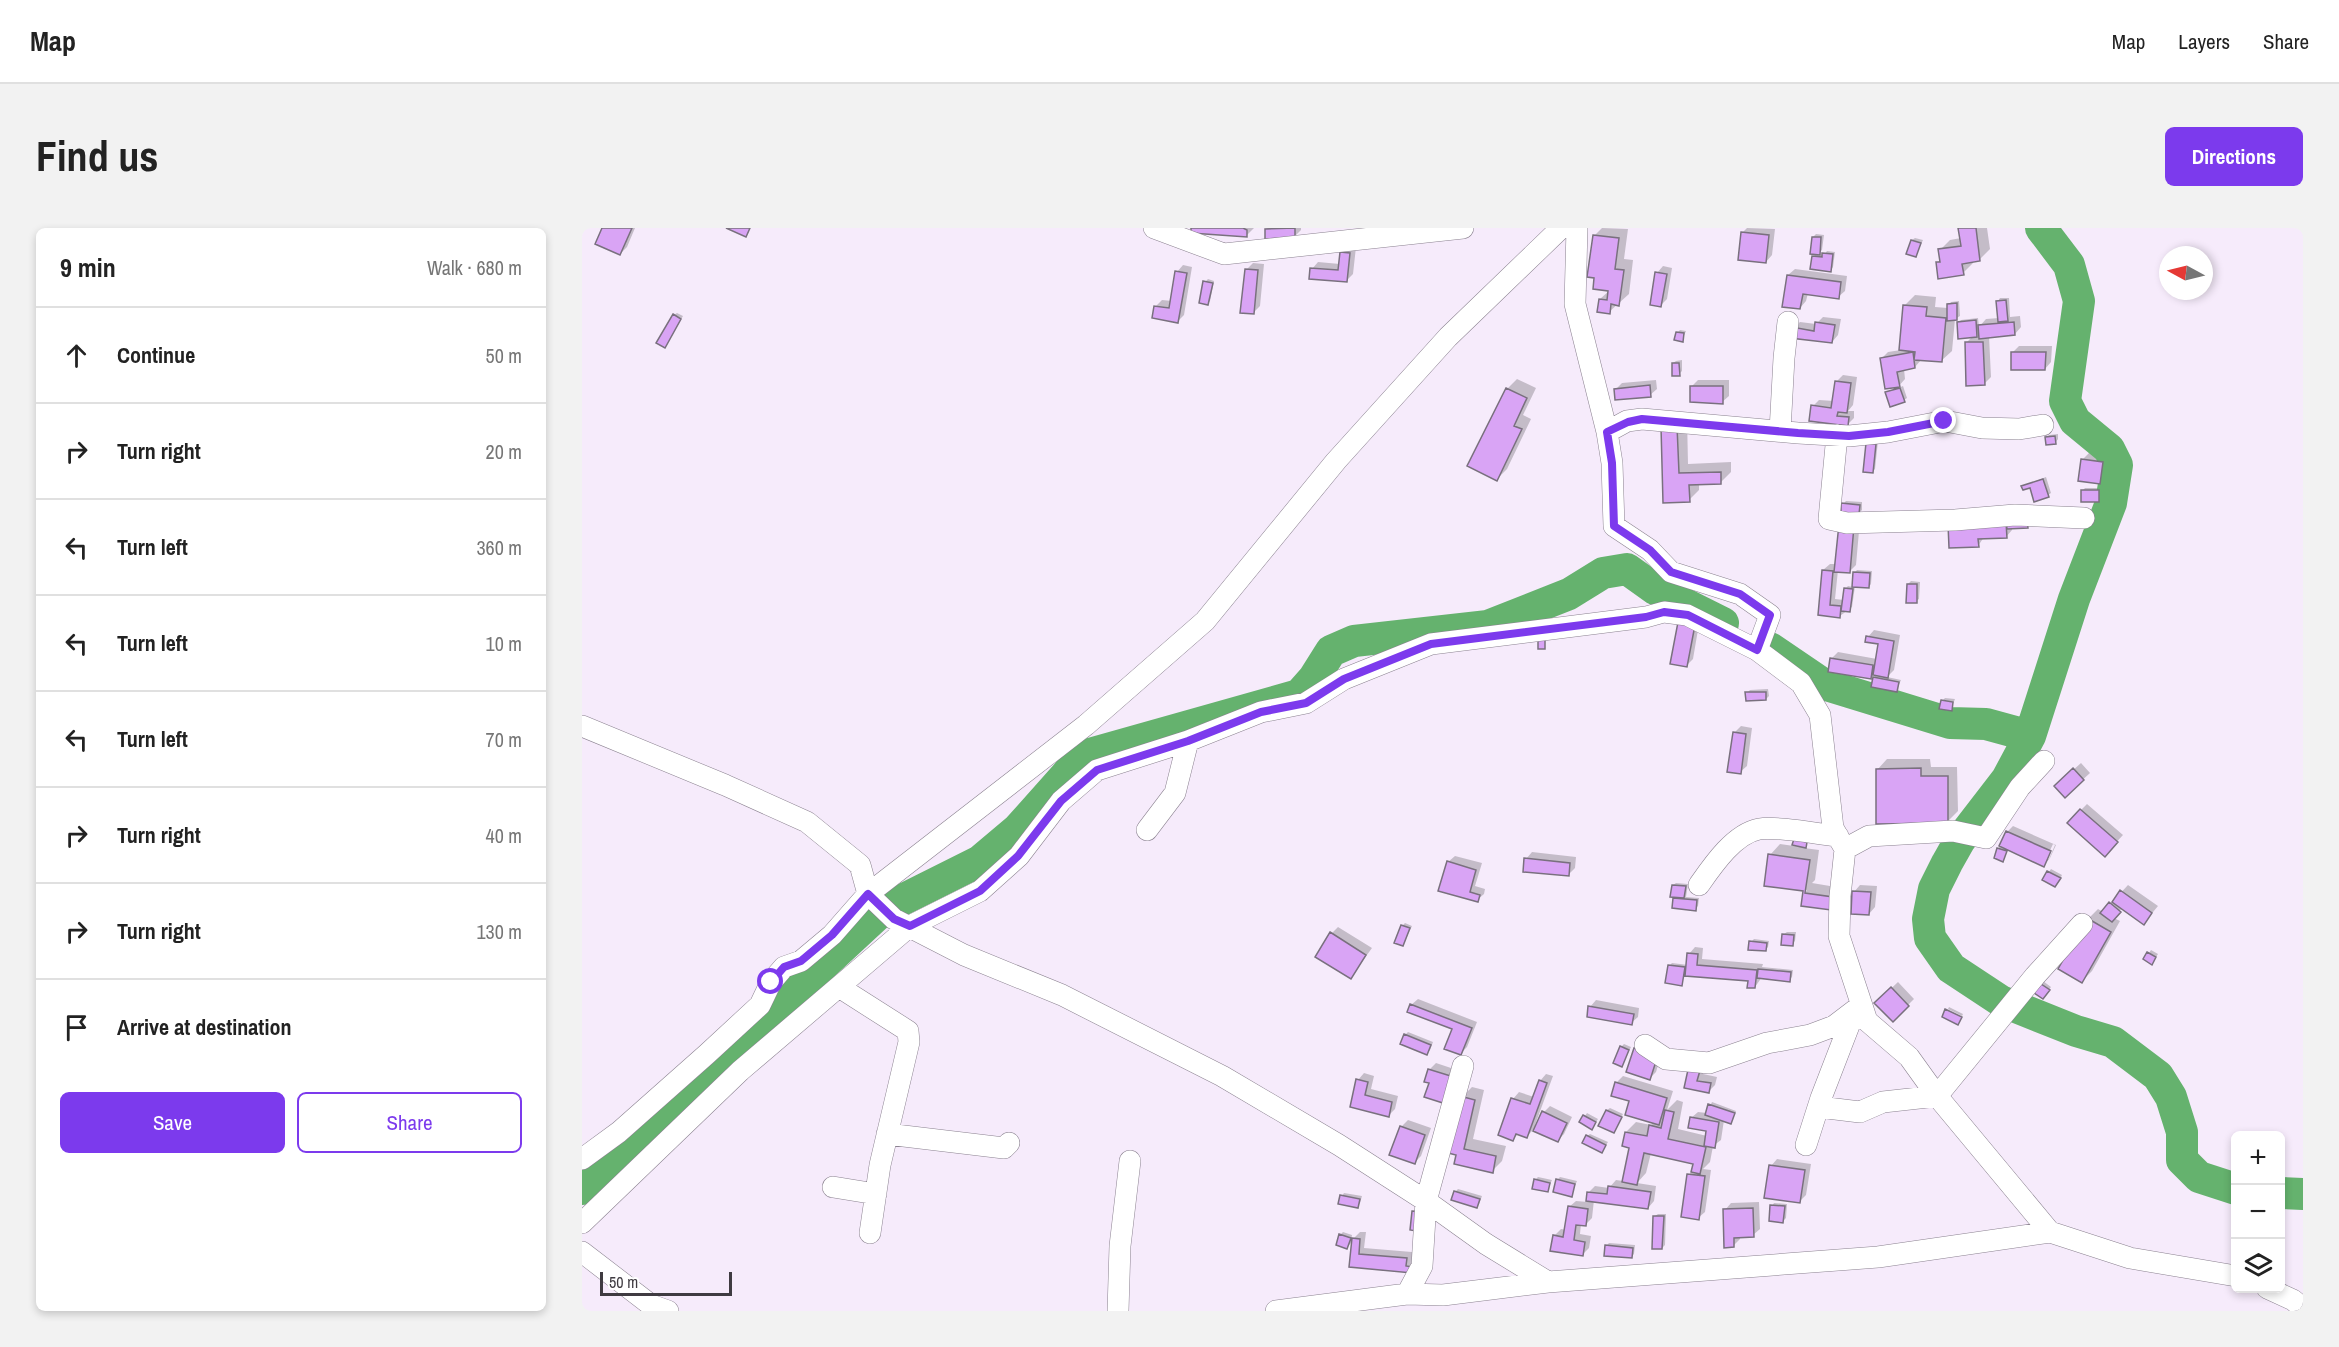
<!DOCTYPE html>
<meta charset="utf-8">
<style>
:root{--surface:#fff;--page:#f2f2f2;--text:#222;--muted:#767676;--line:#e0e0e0;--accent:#7c3aed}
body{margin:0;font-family:"Archivo Narrow",sans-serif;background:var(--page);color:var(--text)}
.controls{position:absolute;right:18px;bottom:18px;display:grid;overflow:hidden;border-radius:9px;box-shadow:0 3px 9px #0003}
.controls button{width:54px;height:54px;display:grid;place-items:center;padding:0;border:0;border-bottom:2px solid var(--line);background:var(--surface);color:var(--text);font:30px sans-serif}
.compass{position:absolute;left:1577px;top:18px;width:54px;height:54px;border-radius:50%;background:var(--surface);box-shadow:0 3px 9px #0003;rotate:277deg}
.scale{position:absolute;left:18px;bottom:15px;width:132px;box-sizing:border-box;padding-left:6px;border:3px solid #3f3b41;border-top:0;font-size:16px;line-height:21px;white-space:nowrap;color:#3f3b41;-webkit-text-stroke:4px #fff;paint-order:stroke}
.stop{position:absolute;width:18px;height:18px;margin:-14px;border:4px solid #7c3aed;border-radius:50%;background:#fff}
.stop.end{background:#7c3aed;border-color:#fff;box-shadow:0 2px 6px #0008}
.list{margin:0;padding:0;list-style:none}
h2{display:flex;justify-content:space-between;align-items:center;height:78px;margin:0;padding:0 24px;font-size:26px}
h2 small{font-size:20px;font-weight:400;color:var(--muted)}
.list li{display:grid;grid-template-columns:39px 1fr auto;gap:18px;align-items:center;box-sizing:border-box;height:96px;padding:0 24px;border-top:2px solid var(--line)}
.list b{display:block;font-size:22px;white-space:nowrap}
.list em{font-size:20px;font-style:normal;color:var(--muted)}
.actions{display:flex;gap:12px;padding:18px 24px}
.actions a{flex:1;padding:14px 0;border:2px solid var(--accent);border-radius:9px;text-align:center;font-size:21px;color:var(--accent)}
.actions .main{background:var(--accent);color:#fff}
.icon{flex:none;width:33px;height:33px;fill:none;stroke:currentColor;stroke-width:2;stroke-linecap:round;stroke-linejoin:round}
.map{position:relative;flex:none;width:1721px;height:1083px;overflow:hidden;border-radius:9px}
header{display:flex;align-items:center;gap:36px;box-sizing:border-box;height:84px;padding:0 30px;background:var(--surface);border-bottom:2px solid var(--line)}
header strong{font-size:28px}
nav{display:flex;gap:33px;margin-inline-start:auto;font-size:21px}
.intro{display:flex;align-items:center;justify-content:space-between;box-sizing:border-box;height:144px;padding:0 36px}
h1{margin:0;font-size:42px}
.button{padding:15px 27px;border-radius:9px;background:var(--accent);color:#fff;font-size:21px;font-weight:700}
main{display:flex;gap:36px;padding:0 36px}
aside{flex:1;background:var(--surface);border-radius:9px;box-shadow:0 3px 9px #0003}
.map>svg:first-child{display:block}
</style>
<header>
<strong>Map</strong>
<nav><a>Map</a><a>Layers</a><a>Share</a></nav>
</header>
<div class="intro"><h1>Find us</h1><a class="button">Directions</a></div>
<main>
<aside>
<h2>9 min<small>Walk · 680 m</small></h2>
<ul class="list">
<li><svg class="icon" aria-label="ahead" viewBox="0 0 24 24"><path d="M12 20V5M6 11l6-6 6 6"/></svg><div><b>Continue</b></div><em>50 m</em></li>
<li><svg class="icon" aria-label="right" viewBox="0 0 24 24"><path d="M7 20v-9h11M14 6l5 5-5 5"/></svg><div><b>Turn right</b></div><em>20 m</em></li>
<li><svg class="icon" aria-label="left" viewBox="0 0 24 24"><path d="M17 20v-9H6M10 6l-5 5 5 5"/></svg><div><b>Turn left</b></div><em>360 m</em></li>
<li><svg class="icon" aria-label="left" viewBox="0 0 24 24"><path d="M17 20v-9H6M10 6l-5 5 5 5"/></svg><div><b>Turn left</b></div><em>10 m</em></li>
<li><svg class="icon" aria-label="left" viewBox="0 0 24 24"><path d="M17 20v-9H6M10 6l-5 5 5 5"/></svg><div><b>Turn left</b></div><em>70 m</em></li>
<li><svg class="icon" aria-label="right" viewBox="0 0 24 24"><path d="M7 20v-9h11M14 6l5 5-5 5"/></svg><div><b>Turn right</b></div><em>40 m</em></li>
<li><svg class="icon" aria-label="right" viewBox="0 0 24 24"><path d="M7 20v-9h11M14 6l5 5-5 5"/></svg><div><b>Turn right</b></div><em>130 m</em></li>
<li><svg class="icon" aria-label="arrive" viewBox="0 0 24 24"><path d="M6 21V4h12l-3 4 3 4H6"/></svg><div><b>Arrive at destination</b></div></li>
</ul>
<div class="actions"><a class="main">Save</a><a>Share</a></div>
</aside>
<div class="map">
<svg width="1721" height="1083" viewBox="0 0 1721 1083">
<rect width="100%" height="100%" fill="#f6ebfb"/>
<path fill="#0003" fill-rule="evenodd" d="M22,0h31l-8,19 -7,7z
M611,0h61l-8,8z
M686,0h33v2l-7,7 -28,-8z
M1020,0l26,1 -4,30 9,1 -4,34 -20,18 -9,-13 10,-9 -16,-54z
M1165,0l28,1 -3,26 -6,7 -23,-30z
M1377,0h28l3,21 -10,10 -7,2v2l-10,10 -26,-10 4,-4 -1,-9 10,-10 11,-2z
M1234,6l8,1 -2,15 -4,4 6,1 3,-4 8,1 -2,15 -2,3 -18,-13 4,-4 -4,-16z
M1333,10l8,2 -7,15 -4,-15z
M766,18l8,1 -3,27 -6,6 -35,-11 6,-7 22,2 1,-12z
M671,35l11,1 -4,42 -7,7 -7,-43z
M601,37l9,2 -8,48 -6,6 -22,-15 6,-6 10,1 5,-29z
M1081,38l9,2 -5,31 -7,7 -3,-33z
M1213,41l52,7 -2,15 -7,6 -30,-4 -2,8 -6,7 -12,-33z
M626,51l6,2 -4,20 -3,3 -2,-22z
M1333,67l21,2 -1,10 13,1 3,-6 8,-1 1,15 -5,3 -3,32 -11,10 -20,-1 -6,7 -11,2 1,10 -8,9 -16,-29 7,-7 13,-2 4,-45z
M1418,70h9l1,19 10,-1 1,11 -6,7 -26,2 2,41 -7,7 -18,-41 8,-8 -16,-12 3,-3 17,-2 1,9 7,-8 13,-1 -1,-17z
M95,85l6,3 -16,28 7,-29z
M1241,89l18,2 -3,16 -6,7 -39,-14 7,-6 16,2z
M1098,102l6,1 -4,9 -5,-7z
M1437,118h33l-1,16 -6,7 -32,-17z
M1100,132v11l-3,3 -6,-11 3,-2z
M1261,147l14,2 -4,28 -5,6h6v7l-7,7 -34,-19 6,-6 15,1 2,-19z
M935,151l19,9 -13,27 8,4 -24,50 -10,10 10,-90z
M1074,152l1,9 -7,6 -35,-5 7,-7z
M1116,152h31v16l-7,6 -30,-16z
M1321,158l4,12 -3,2 -17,-7z
M1105,189l1,47 43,-2v10l-10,10 -22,1v7l-10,10 -25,1 -1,-74z
M1476,206v5l-2,3 -10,-4 3,-3z
M1296,213l-3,28 -3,3 -5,-29z
M1507,225l20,3 -3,20 -7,7 -17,-23z
M1464,249l5,16 -3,2 -17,-9h-8z
M1503,260h16v10l-3,3 -16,-10z
M1264,273l16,1v8l-3,3 -16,-9z
M1430,288v14l-6,7h-22l-6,9 -28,-21z
M1278,292l-4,45 -7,7 -11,-2 -3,29 9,1 1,-11 3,-3 5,1 1,-14 3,-3 15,1 -1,13 -2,3 -14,-1 -3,21 -12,9 -21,-2 4,-44 7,-6h6z
M1329,353l9,1 -1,17 -3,2 -8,-17z
M1118,390l-7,41 -7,7 -14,-3z
M1292,402l26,5 -6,35 -7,7 14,3 -5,11 -23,-5 2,-14 -5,5 -39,-18 7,-7 39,7 3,-16 -12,-6z
M1186,461l1,7 -3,3 -19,-6 3,-3z
M1363,470l10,1 -4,10 -9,-8z
M1159,498l11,2 -5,38 -7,6 -6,-39z
M1305,531h43l1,8h26l1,44 -10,10 -71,-51z
M1499,535l9,10 -25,23 -3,-16z
M1505,576l36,31 -12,13 -30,-38z
M1431,598l43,19 -6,13 -6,7 -36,-16 -5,11 -5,-11 9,-17zM1471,616l2,1 -6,14h-3z
M1227,611l-5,9 15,2 -4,30 -3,3 30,5 -2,11 -36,-5 3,-4 -42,-5 5,-30 10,-11 14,2 1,-6z
M950,624l44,5 -1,11 -7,7 -42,-16z
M873,628l27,7 -7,23 10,3 -1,5 -7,6 -37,-10 8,-28z
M1469,641l11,6 -4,8 -9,-11z
M1094,655l12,1 -2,13 13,1 -1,8 -3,3 -22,-2v-22z
M1278,657l17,1 -2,21 -6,7 -15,-22z
M1546,657l30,21 -14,17 -22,-15 -8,10 6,3 -28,50 -10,10 6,-62 10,-10 5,3z
M823,695l7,3 -9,19 -1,-19z
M756,699l34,21 -21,29 -19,-44z
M1205,704h9l-1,9 -3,3 -8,-10z
M1172,711l15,2 -1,6 -3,3 -14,-8z
M1113,719l8,1 -1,11 61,5 -1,3 31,3 -1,7 -3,3 -27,-3 -7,10 -6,-7 -64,-6 -4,10 -12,-18 3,-3 16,2 1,-11z
M1569,722l7,4 -4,6 -9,-1z
M1457,750l12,9 -5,7z
M1316,754l16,17 -21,21 -17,-17z
M836,771l59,23 -10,25 -6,6 -7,-25 -43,-23z
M1014,772l43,8 -1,9 -7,6 -41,-16z
M1367,779l14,7 -1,2 -14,-7z
M826,804l25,10 -3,8 -3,3 -22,-18z
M1060,814l21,7 -7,23 -6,6 -15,-29z
M1042,816l7,3 -9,18 -1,-18z
M1124,833l-3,13 14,3 -2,8 -7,7 -22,-5z
M854,835l24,8 -15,31 -14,-20 -2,-12z
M782,845l10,3 -3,13 27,7 -3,13 -6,6 -38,-9 7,-26z
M964,846l7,2 -18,49 2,1 7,-14 6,-6 22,11 -8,17 -7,7 -23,-12 -7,7 -8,-3 -6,6v-40l6,-7 15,5 6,-16z
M1041,848l50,15 -6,19 10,-10 6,2 -5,27 29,7 1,-6 -17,-12 7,-6 9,1 5,-11 24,9 -5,11 -7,-2 -3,20 -8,6 -3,16 -7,7 8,1 -6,42 -7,6 -9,-43 4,-5 2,-8 -44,-9 -5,20 -9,10 19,3 -2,15 -6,7 -54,-8 -2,18 -7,7 -4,-1 -1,10 11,2 -2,12 -6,6 -29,-18 7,-7 5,1 3,-23 7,-6 12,1 1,-10 6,-6 14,2 7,-8 7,1 8,-34 -5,-15 10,-10 15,3 3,-3 -24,-22 -14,-17z
M890,859l12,3 -11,49 33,7 -4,15 -10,10 -36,-8 6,-66z
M1028,880l13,6 -9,17 -7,-21z
M1005,885l11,6 -4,6 -13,-3z
M826,892l23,8 -10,28 -7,7 -13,-36z
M1008,906l18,8 -4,6 -17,-12z
M1195,931l34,5 -5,31 -6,6 -29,-35z
M956,949l14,3 -5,11 -12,-11z
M978,949l17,4 -6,14 -14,-15z
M876,961l24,7 -3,8 -2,3 -22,-15z
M762,965l18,3 -2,7 -2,3 -16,-10z
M1177,974l1,27 -7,6 -13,1v3l-7,7 -8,-36 6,-7z
M1192,975l13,1 -1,14 -3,3 -11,-15z
M1076,986h8l-1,31 -3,3 -7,-32z
M761,1004l9,3 -1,6 9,-9h6l-2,16 48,4v8l6,1 -7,11 -60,-6 2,-25 -6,6 -7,-12z
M1027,1015l26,2 -1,9 -3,3 -25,-11z"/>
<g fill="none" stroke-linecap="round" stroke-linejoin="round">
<path stroke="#65b26e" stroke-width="32" d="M1459,0l28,37 10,36 -14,100 10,20 34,28 8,16 -6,38 -37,96 -44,137 -23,43 -47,61 -13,23 -13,26 -6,30 2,19 21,30 50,33 75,30 37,11 45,34 13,21 11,35v28l17,17 37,12
M1188,420l53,36 127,39 36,1 44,12
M306,679l92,-46 38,-32 65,-73 216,-61 15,-17 17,-27 23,-10 134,-15 81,-32 34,-21 24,-4 28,20 68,34
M0,961l295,-274
M1698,965l23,1"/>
</g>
<path fill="#d9a4f5" stroke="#79707e" stroke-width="1.5" d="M20,0h30l-12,27 -25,-11z
M144,0h24l-4,9z
M609,0h52l4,2v7l-56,-4z
M713,0v10l-30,1v-10z
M1376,0h18l4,33 -18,3 2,11 -26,4 -2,-17h4l-2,-13 23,-3z
M1159,4l28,3 -3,28 -28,-3z
M1011,7l26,3 -4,31 9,1 -5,36 -8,-2 -1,10 -13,-2 2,-13 8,1 1,-9 -15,-2 1,-11 -7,-1z
M1230,9h9l-1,18 -10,-1z
M1329,12l10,3 -5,14 -10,-3z
M758,24l10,1 -3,29 -38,-3 1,-11 28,2z
M1240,25l11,1 -2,18 -21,-3 2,-13 10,1z
M663,41l13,1 -4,44 -14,-1z
M593,43l12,2 -9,50 -26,-5 2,-12 15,2z
M1073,44l12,2 -6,33 -11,-2z
M1205,47l54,7 -2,17 -36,-5 -3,15 -18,-2z
M621,53l10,2 -5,22 -9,-2z
M1424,72l2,21 -10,1 -2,-21z
M1375,75v17l-10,1v-17z
M1321,77l24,2 -1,9 20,2 -4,44 -28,-2 1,-8 -16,-2z
M91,86l8,5 -16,29 -9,-5z
M1394,92l1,17 -19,2 -1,-17z
M1233,94l20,3 -3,18 -42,-5 2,-11 22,4z
M1432,94l1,13 -36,4 -1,-14z
M1094,104l8,1 -1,9 -9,-2z
M1383,114h18l2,43 -19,1z
M1331,124l2,16 -18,4 3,15 -15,2 -5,-31z
M1429,124h35l-1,18h-34z
M1090,135h7l1,13h-8z
M1253,153l16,2 -4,30 -9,-1 -1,4 12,1 -1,9 -39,-5 2,-16 20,3z
M1068,157l1,12 -36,3 -1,-11z
M1108,158h33v18l-33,-2z
M924,160l21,10 -13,28 8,3 -25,52 -30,-15z
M1318,160l5,14 -15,5 -5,-15z
M1095,198l2,47 42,-1v12l-32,1 1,17 -27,1 -2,-76z
M1473,208l1,8 -10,1 -1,-8z
M1284,215l10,1 -3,29 -10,-1z
M1499,231l22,3 -3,22 -22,-3z
M1461,251l6,18 -15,5 -4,-14 -7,2 -2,-4z
M1499,262h18v12h-18z
M1259,275l19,2 -1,9 -18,-1z
M1445,291l1,9 -21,1 -1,-9z
M1424,294l1,16 -29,1 1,8 -30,1 -1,-24z
M1257,296l15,2 -4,47 -16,-1z
M1240,342l11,1 -3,34 11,1 -1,12 -22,-3z
M1271,344l17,1 -1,15 -17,-1z
M1325,356h10v19h-11z
M1262,360l9,1 -3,23 -9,-1z
M1096,394l17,3 -8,42 -17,-3z
M963,408v13h-7v-12z
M1284,408l28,5 -6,37 -15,-3 5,-31 -13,-2z
M1248,430l43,7 -2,14 -43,-7z
M1291,449l26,5 -2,10 -26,-5z
M1163,464h21v8l-20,1z
M1359,472l12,2 -1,9 -13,-2z
M1151,504l13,2 -5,40 -14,-2z
M1339,540v8h27v47l-72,1v-55z
M1491,540l11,12 -19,18 -11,-12z
M1498,581l38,33 -13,15 -38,-34z
M1424,603l45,20 -7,16 -45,-21z
M1212,611l13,3 -1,6 -14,-3z
M1415,620l10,3 -4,11 -9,-4z
M1186,626l42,6 -5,33 28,4 -2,13 -30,-4 2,-15 -39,-5z
M942,630l46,5 -1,13 -46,-4z
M865,633l29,9 -6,22 10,3 -2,7 -40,-11z
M1465,643l14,7 -6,9 -13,-7z
M1090,657l14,1 -2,12 -14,-1z
M1538,662l32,23 -8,12 -32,-23z
M1270,663l19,1 -2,23 -18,-1z
M1091,670l24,2 -1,11 -24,-3z
M1527,674l12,10 -9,10 -12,-9z
M1505,690l24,14 -29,51 -24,-14z
M819,697l9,3 -7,18 -9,-3z
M748,704l36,23 -15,24 -36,-22z
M1200,706l12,1 -1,11 -12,-1z
M1167,713l18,2 -1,8 -18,-1z
M1565,724l9,5 -4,8 -9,-6z
M1105,725l11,1 -1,11 60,5 -2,18h-8l1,-7 -63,-5z
M1086,737l17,2 -3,19 -17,-3z
M1176,741l33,3 -1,10 -33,-4z
M1453,752l15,10 -7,9 -15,-10z
M1309,759l18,19 -16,16 -19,-19z
M828,776l62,24 -11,27 -17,-6 8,-20 -45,-17z
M1006,778l46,8 -2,11 -45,-8z
M1363,781l17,8 -4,8 -16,-8z
M822,806l27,11 -4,10 -27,-11z
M1038,818l9,4 -7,17 -9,-4z
M1052,820l24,7 -8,25 -24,-8z
M1107,837l12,2 -4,14 14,2 -2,10 -25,-5z
M846,841l26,8 -8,27 -22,-7 5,-14 -5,-1z
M774,851l12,3 -3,13 27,7 -3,15 -39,-10z
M957,852l8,3 -20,55 -11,-4 -3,7 -15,-6 13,-37 19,6z
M1033,854l52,16 -8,27 -34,-10 4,-14 -18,-5z
M878,868l15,4 -11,49 32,7 -3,17 -39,-9 2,-9 -8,-2z
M1126,876l27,9 -4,11 -26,-9z
M1024,882l16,7 -8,16 -16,-7z
M1083,882l9,2 -6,27 38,8 -6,27 -9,-2 2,-8 -49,-11 -7,32 -15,-3 7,-34 -7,-2 3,-14 22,4 2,-11 12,3z
M960,883l25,12 -9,19 -25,-11z
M1001,887l13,7 -4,8 -13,-8z
M1108,889l29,5 -4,26 -11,-2 2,-15 -18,-3z
M818,898l25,9 -10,29 -26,-9z
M1004,907l20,10 -4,8 -20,-10z
M1187,937l36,5 -5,33 -36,-5z
M1105,946l18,2 -6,44 -18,-3z
M952,951l16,4 -2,9 -16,-3z
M974,951l19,5 -3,13 -19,-5z
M1026,958l43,6 -3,17 -62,-8 1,-9 20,2z
M872,963l26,8 -3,9 -26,-8z
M758,967l20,4 -2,9 -20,-4z
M1188,977l15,1 -2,17 -14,-2z
M986,978l20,3 -2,17 -10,-1 -2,15 11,2 -2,14 -33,-5 3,-16 10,2z
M1171,980l1,29 -20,1v9l-10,1 -1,-39z
M830,983l13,1 -3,20 -12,-2z
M1071,988h11l-2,33h-10z
M757,1006l12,4 -4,11 -11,-4z
M770,1010l8,1 -1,15 48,4 -1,8 6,1v6l-63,-6z
M1023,1017l28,3 -1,10 -28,-2z"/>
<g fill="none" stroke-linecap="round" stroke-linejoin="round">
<defs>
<path id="minor" d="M572,0l70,26 239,-26
M995,0l-2,76 32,128 5,31 2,63 36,24 21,22 69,22 30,21 -13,35
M1198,203l4,-73 4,-36
M1025,204l20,-11 15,-2 156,14 51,3 39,-4 57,-11 37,7 37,1 24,-4
M1255,207l-8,84 18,4 108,-3 60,-5 69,3
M0,498l143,59 82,37 53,43 8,29 26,25 70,36 98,40 160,81 117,69 87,56 60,43 62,38 330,-25 172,-25 80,26 106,18
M565,602l28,-37 13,-52
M1263,621l24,-13 84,-5 33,7 34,-51 24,-26
M1117,657c14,-20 35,-51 60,-56 18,-3 59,5 79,7
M257,759l69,44 1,11 -29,123 -10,68
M1063,817l21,14 43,4 58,-20 43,-8 24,-9 21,-16
M1237,879l41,5 23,-10 54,-6 98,-120 47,-52
M305,906l117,14 5,-5
M1224,917l15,-47 34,-88
M0,931l37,-27 88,-78 53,-49 11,-23 13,-15 17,-6 31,-26 36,-41 218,-169 119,-104 131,-160 112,-124 113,-109
M251,959l43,7
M0,995l158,-152 170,-145 70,-35 39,-35 42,-55 36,-31 91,-29 73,-29 45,-9 38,-24 87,-35 215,-27 18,-5 23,3 70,35 44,33 19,32 13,113 12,21 -5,47 -1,40 28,85 42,36 28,39 113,136
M0,1024l69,53 17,6
M1685,1060l26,12 10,8
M825,1066l15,-28 4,-65 37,-135
M536,1083l2,-65 10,-85
M694,1083l131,-17 36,1 105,-13"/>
</defs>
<use href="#minor" stroke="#8b8290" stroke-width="22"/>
<use href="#minor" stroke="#fff" stroke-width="21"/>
</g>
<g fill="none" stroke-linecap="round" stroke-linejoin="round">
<path stroke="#7c3aed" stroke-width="8" d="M189,754l13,-15 17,-6 31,-26 36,-41 26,25 16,7 70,-35 38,-35 43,-55 36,-31 91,-29 73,-29 45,-9 38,-24 87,-35 215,-27 18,-5 24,3 69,35 13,-35 -30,-21 -69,-22 -21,-22 -36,-24 -2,-63 -5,-31 21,-10 14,-3 156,14 51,3 39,-4 56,-11"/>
</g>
</svg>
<div class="controls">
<button>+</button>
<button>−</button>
<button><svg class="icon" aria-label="layers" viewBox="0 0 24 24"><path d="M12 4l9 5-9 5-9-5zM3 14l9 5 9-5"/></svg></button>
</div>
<svg class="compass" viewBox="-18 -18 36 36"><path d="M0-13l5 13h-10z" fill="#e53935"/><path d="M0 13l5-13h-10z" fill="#767676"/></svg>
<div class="scale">50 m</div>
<div class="stop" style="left:189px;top:754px"></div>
<div class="stop end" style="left:1362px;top:193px"></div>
</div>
</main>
